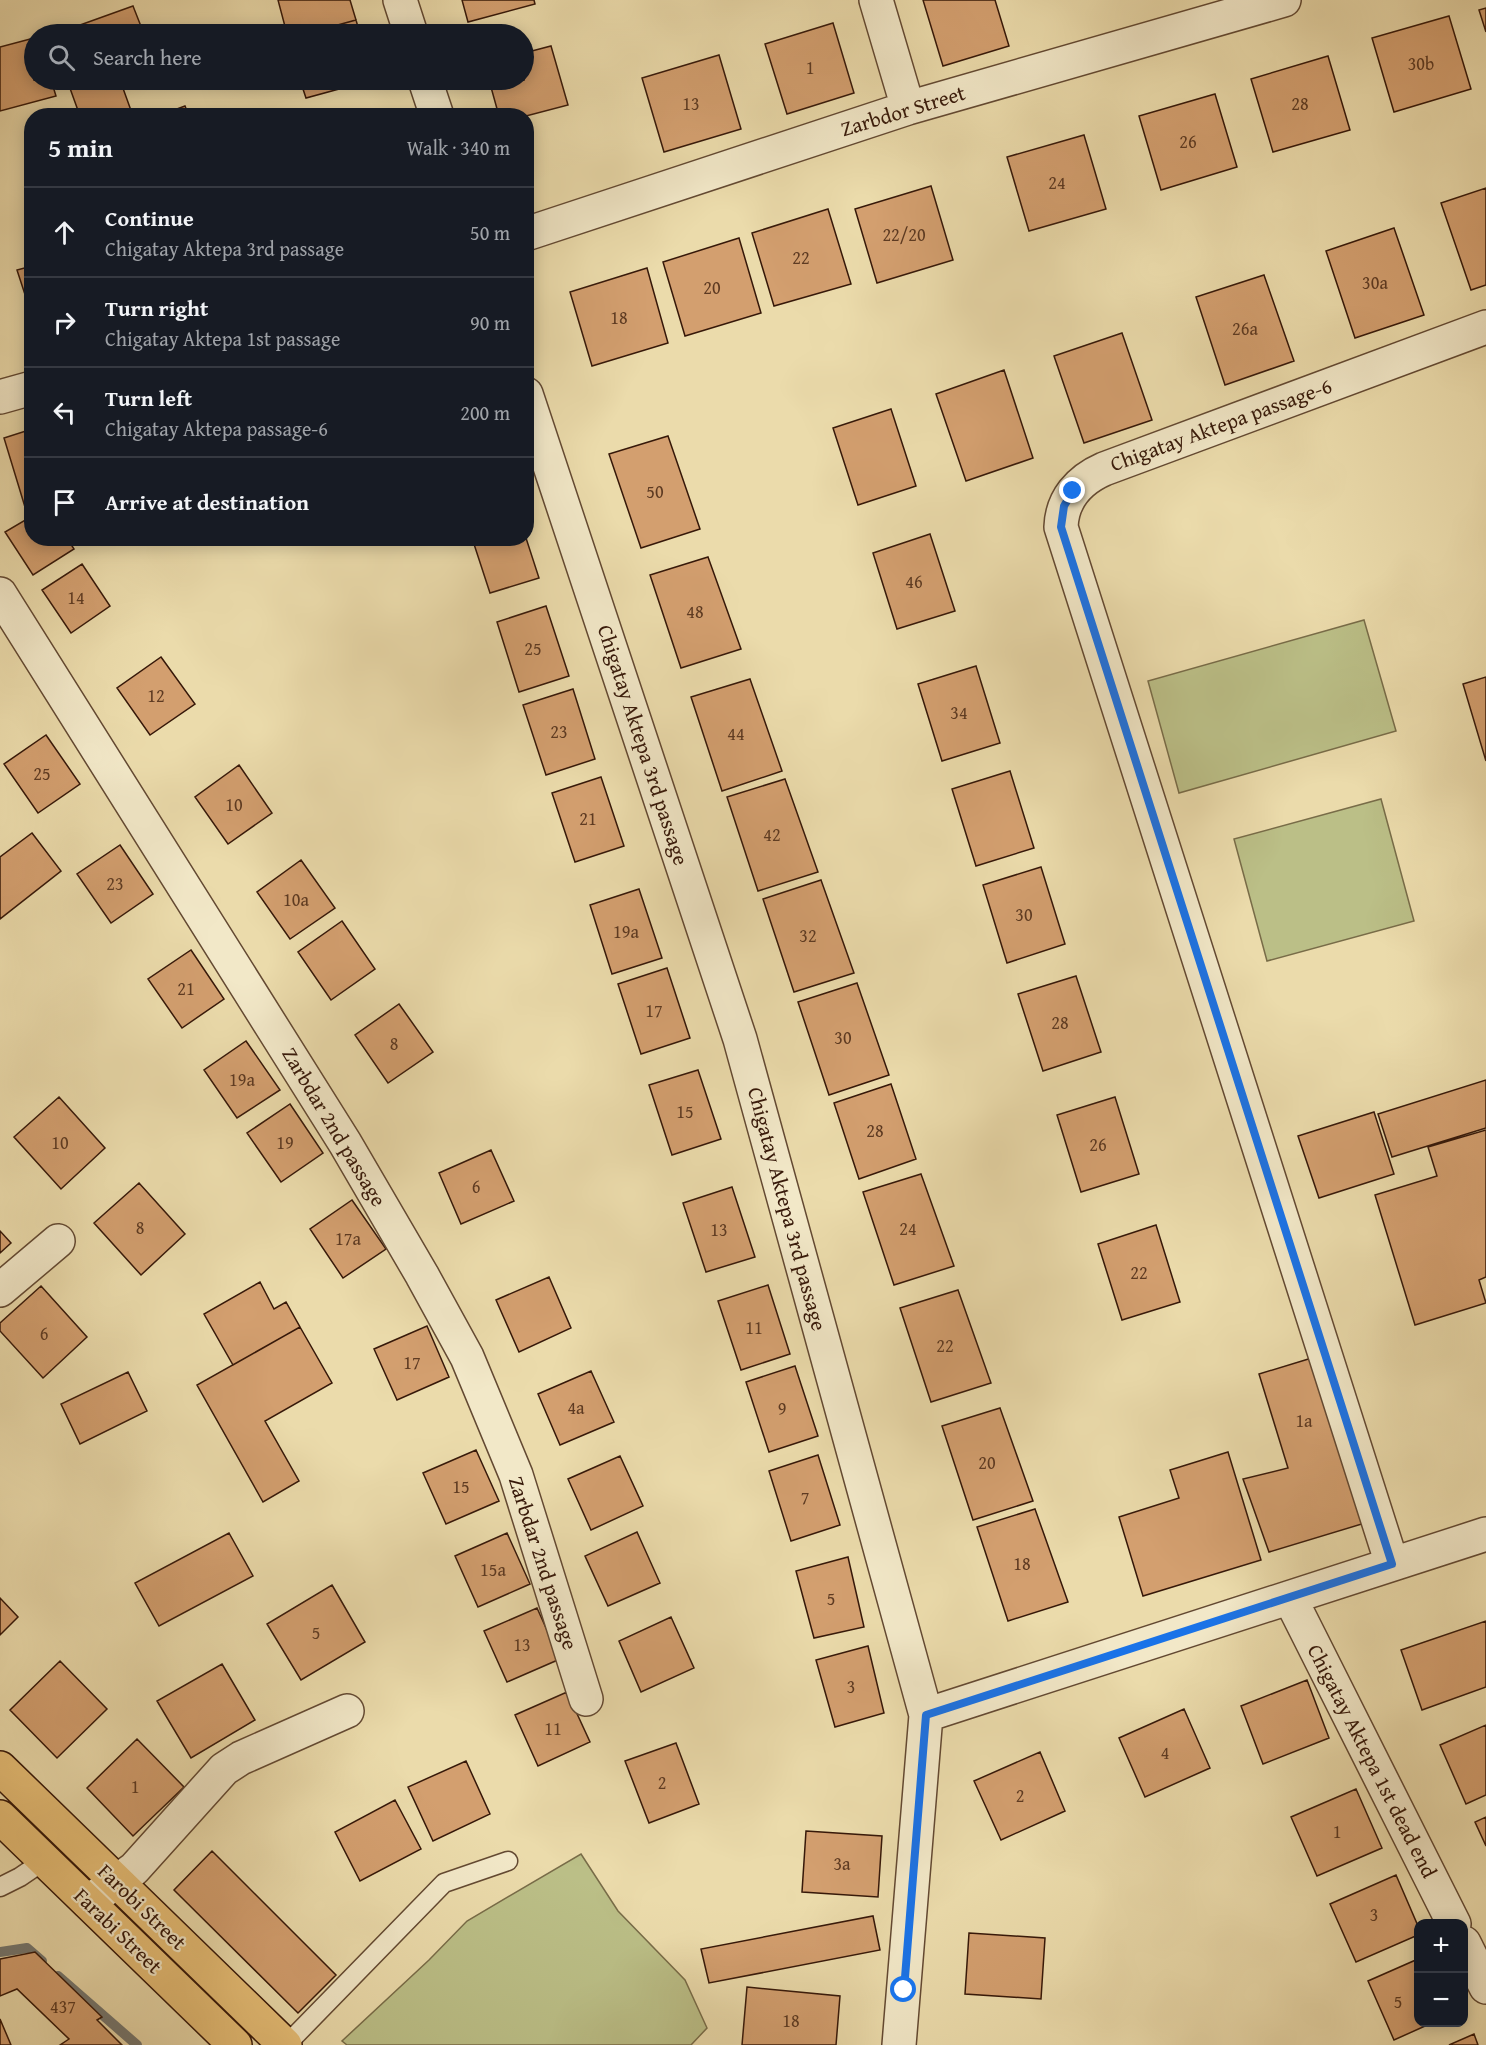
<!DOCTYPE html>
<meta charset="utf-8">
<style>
:root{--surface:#171b24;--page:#20242c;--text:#f1f3f6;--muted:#9ea1a6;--line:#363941}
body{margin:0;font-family:"Gentium Book Plus",serif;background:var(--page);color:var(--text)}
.controls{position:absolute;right:18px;bottom:18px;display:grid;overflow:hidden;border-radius:12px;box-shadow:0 3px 15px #0003}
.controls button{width:54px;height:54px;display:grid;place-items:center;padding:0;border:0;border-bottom:2px solid var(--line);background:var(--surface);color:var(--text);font:30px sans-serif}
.stop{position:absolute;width:18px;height:18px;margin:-14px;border:4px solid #1a73e8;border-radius:50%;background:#fff}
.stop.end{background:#1a73e8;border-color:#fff;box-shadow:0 2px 6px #0008}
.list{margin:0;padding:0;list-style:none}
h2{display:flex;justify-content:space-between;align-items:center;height:78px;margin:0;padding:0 24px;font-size:26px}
h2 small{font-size:20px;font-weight:400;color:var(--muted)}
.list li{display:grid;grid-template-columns:39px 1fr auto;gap:18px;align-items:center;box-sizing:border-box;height:90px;padding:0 24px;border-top:2px solid var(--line)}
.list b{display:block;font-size:22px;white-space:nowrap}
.list p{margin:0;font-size:20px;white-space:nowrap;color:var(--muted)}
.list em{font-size:20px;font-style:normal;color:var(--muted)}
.icon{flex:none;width:33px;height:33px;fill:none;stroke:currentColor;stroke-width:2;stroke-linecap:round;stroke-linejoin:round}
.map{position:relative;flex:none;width:1486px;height:2045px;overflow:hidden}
.search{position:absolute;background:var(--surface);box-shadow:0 3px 15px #0003;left:24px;top:24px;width:510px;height:66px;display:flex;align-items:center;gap:15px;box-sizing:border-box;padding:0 21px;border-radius:33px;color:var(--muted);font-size:22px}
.panel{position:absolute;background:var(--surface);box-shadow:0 3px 15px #0003;left:24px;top:108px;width:510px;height:438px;border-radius:24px}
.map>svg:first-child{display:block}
</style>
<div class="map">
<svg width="1486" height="2045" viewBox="0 0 1486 2045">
<rect width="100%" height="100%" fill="#ebdbab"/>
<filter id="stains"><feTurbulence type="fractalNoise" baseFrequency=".00333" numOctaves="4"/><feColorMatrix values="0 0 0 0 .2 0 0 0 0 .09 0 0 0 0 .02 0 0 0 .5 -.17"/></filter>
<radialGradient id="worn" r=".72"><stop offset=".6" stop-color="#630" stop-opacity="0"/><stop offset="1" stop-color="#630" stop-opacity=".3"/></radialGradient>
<path fill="#bbbf87" stroke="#786c48" stroke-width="1.5" d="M1364,620l32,111 -217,62 -31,-112z
M1381,799l33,122 -147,40 -33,-122z
M581,1854l37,57 67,69 22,48 -16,17h-344l-5,-4 87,-81 38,-39z"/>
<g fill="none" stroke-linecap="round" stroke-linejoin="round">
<path stroke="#757871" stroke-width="10" d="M0,1952l27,-4 15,13
M58,1976l79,69"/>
</g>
<path fill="#d39f6f" stroke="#361809" stroke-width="1.5" d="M278,0h72l6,20 -51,14h-18z
M462,0h72l1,4 -67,18z
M923,0h72l14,46 -66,20z
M133,6l11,28h-89z
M1486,8v24l-7,-22z
M1449,16l22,73 -77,23 -22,-74z
M356,20l4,14h-55z
M833,23l21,70 -67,21 -22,-70z
M34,38v42h17l5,16 -56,15v-64z
M551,46l17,59 -42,11h-27l-10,-36h35v-27z
M719,55l22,74 -77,23 -22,-74z
M1328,56l22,74 -77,22 -22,-73z
M67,80h53l13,36h-53z
M300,80h72l-66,18z
M1215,94l22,73 -76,23 -22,-74z
M185,106l4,10h-31z
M1084,135l22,74 -77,22 -22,-74z
M931,186l22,74 -76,23 -22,-74z
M1486,188v97l-15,5 -30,-87z
M828,209l23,75 -77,22 -22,-73z
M1394,228l30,87 -69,23 -29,-87z
M739,238l22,75 -76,23 -22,-74z
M32,266v50l-15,-46z
M647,268l21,75 -76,23 -22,-74z
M1264,275l30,86 -69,24 -29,-88z
M1122,333l30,87 -68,23 -30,-87z
M1004,370l29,88 -67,23 -30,-87z
M891,409l25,77 -58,19 -25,-77z
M32,429v76l-7,2 -21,-69z
M668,436l32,93 -59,19 -32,-94z
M32,516v22h35l7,11 -41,26 -28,-43z
M930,534l25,77 -58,18 -24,-76z
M472,538h54l13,40 -49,15z
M708,557l33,92 -60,19 -31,-93z
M82,564l28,42 -39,27 -29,-43z
M546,606l23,70 -50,16 -22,-70z
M161,657l34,47 -45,31 -33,-47z
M976,666l24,77 -58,18 -24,-77z
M1486,677v84l-23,-77z
M750,679l32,92 -60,20 -31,-94z
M573,689l22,70 -49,16 -23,-70z
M46,735l34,49 -42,29 -34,-49z
M239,765l33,48 -44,31 -33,-47z
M1010,771l24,77 -58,18 -24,-77z
M601,777l23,69 -49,16 -23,-69z
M785,779l33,93 -60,19 -31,-94z
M32,833l29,38 -61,48v-62z
M120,845l33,49 -42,29 -34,-49z
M301,860l34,48 -45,31 -33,-47z
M1041,867l24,77 -58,19 -24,-78z
M821,880l33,93 -60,19 -31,-93z
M639,889l23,69 -50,16 -22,-69z
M342,921l33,48 -44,31 -33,-48z
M191,950l33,49 -42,29 -34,-49z
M667,968l23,70 -49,16 -23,-70z
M1076,976l25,76 -58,19 -25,-77z
M857,983l32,92 -60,20 -31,-93z
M399,1004l34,48 -45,31 -33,-48z
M246,1041l34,49 -43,28 -33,-48z
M698,1070l23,69 -49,16 -23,-70z
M1486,1080v48l-94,29 -14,-43z
M891,1084l25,75 -57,20 -25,-76z
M59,1097l46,51 -44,41 -47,-52z
M1115,1097l24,77 -58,18 -24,-77z
M290,1104l33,49 -42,29 -34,-49z
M1374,1112l20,62 -75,24 -21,-62z
M1486,1130v147l-7,3 7,23 -71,22 -40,-130 62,-19 -9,-29z
M491,1150l23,51 -53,23 -22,-51z
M921,1174l33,92 -60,19 -31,-93z
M139,1183l46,51 -44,41 -47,-52z
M732,1187l23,70 -49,15 -23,-69z
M352,1200l34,49 -43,29 -33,-49z
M1156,1225l24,77 -58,18 -24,-76z
M0,1231l11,12 -11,10z
M549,1277l22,51 -52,24 -23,-52z
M260,1282l14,27 12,-7 14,25 -67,38 -29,-51z
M768,1285l22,69 -49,16 -23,-69z
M41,1286l46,51 -44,41 -43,-47v-8z
M958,1290l33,93 -60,19 -31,-94z
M427,1326l22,51 -52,23 -23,-51z
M300,1327l32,56 -67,38 34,60 -36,21 -66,-117z
M1315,1357l50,166 -96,29 -26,-73 45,-11 -29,-94z
M795,1366l23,70 -49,16 -23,-70z
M591,1371l23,51 -54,23 -22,-51z
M128,1372l19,39 -67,33 -19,-40z
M1000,1408l33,93 -60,19 -31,-94z
M476,1450l23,51 -53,23 -23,-51z
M1228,1452l33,108 -118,36 -24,-79 60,-19 -9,-28z
M818,1455l22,70 -49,16 -22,-70z
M620,1456l23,50 -52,24 -23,-51z
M1035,1509l33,93 -60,19 -31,-94z
M637,1532l23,51 -52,23 -23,-50z
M229,1533l24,43 -94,50 -24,-43z
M507,1533l23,51 -52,23 -23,-51z
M848,1557l16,70 -50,11 -18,-67z
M332,1585l33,57 -64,38 -34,-56z
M0,1598l18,19 -18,18z
M537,1608l23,51 -53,23 -23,-51z
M671,1617l23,51 -53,24 -22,-51z
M1486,1621v66l-64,23 -21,-60z
M868,1646l16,67 -49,14 -19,-67z
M60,1661l47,48 -50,49 -47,-48z
M222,1664l33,56 -64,38 -34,-57z
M1307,1680l22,58 -66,26 -22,-58z
M567,1692l23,50 -52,24 -23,-51z
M1184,1709l26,59 -65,29 -26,-59z
M1486,1725v70l-20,9 -26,-59z
M137,1739l47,48 -51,49 -46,-48z
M676,1743l23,61 -50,19 -24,-62z
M1040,1752l25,59 -64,29 -27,-59z
M466,1761l24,53 -57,27 -25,-54z
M1356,1789l26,59 -65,28 -26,-59z
M395,1800l26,49 -61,32 -25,-49z
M1486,1817v29l-11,-24z
M806,1831l76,5 -4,61 -76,-5z
M212,1851l124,124 -38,38 -124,-123z
M1396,1875l22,51v9l-62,27 -26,-58z
M873,1916l7,34 -171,33 -8,-34z
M969,1933l76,5 -4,61 -76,-5z
M35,1952l67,65 -5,3 25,25h-62l9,-6 -52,-50 -17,7v-37z
M1418,1959v63h16l-40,18 -26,-59z
M747,1987l93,9 -4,49h-94z
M0,2019l11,26h-11z
M1474,2034l4,11h-29z"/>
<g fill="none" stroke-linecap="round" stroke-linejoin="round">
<defs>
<path id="lane" d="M0,1887l20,-10 25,-17
M286,2045l158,-162 64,-22"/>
<path id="street" d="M400,0l11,34
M876,0l32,108
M425,80l12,36
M526,234l382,-126 376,-108
M526,394l214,645 186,676 -27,330
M0,397l32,-9
M0,594l345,549 77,132 45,82 49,118 70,224
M0,1290l58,-49
M1392,1564l-331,-1037c1,-28 18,-47 43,-58l382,-142
M1290,1598l164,326
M926,1715l560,-181
M88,1902l46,-33 90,-100 17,-11 106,-47
M1464,1943l22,44"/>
<path id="primary" d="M0,1768l285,277
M0,1817l235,228"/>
</defs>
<use href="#lane" stroke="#634932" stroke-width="21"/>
<use href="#street" stroke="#634932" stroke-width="36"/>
<use href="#primary" stroke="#361809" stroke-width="36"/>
<use href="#lane" stroke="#f2e8c8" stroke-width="18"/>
<use href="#street" stroke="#f2e8c8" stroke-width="33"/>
<use href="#primary" stroke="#e6be76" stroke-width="33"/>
</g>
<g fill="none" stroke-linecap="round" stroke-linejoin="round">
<path stroke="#1a73e8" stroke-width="8" d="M904,1990l22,-275 466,-151 -331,-1037 3,-21 9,-15"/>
</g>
<g text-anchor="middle" stroke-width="4.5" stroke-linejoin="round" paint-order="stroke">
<g font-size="18" fill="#5d3a22">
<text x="1421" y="70">30b</text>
<text x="810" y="74">1</text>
<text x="691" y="110">13</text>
<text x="1300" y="110">28</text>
<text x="1188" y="148">26</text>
<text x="1057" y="189">24</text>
<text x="904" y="241">22/20</text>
<text x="801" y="264">22</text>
<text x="1375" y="289">30a</text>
<text x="712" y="294">20</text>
<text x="619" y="324">18</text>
<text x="1245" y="335">26a</text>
<text x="655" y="498">50</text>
<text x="914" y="588">46</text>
<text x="76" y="604">14</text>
<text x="695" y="618">48</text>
<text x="533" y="655">25</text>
<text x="156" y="702">12</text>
<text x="959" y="719">34</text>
<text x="559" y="738">23</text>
<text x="736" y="740">44</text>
<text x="42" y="780">25</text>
<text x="234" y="811">10</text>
<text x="588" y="825">21</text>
<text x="772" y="841">42</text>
<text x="115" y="890">23</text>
<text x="296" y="906">10a</text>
<text x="1024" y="921">30</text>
<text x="626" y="938">19a</text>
<text x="808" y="942">32</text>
<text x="186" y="995">21</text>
<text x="654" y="1017">17</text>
<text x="1060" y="1029">28</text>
<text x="843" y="1044">30</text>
<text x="394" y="1050">8</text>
<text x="242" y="1086">19a</text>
<text x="685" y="1118">15</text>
<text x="875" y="1137">28</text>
<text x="60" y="1149">10</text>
<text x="285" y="1149">19</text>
<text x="1098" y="1151">26</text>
<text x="476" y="1193">6</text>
<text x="140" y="1234">8</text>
<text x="908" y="1235">24</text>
<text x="719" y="1236">13</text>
<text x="348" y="1245">17a</text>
<text x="1139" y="1279">22</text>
<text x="754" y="1334">11</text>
<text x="44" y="1340">6</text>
<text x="945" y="1352">22</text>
<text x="412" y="1369">17</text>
<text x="576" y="1414">4a</text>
<text x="782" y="1415">9</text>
<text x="1304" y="1427">1a</text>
<text x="987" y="1469">20</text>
<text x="461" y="1493">15</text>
<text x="805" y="1504">7</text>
<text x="1022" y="1570">18</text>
<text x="493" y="1576">15a</text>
<text x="831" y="1605">5</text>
<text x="316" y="1639">5</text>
<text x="522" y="1651">13</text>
<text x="851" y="1693">3</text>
<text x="553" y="1735">11</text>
<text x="1165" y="1759">4</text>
<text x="662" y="1789">2</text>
<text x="135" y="1793">1</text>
<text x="1020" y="1802">2</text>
<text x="1337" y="1838">1</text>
<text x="842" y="1870">3a</text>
<text x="1374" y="1921">3</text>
<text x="1398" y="2008">5</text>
<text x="63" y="2013">437</text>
<text x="791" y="2027">18</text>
</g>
<g font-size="21" fill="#361809" stroke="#f2e8c8">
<text transform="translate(903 111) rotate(-17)" y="7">Zarbdor Street</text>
<text transform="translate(1221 425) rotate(-20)" y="7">Chigatay Aktepa passage-6</text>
<text transform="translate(643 745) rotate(72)" y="7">Chigatay Aktepa 3rd passage</text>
<text transform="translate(334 1127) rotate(59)" y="7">Zarbdar 2nd passage</text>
<text transform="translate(787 1209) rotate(75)" y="7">Chigatay Aktepa 3rd passage</text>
<text transform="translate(543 1563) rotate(72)" y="7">Zarbdar 2nd passage</text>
<text transform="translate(1372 1761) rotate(63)" y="7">Chigatay Aktepa 1st dead end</text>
<text transform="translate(142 1907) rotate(44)" y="7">Farobi Street</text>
<text transform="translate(118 1931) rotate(44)" y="7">Farabi Street</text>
</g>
</g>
<rect width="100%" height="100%" filter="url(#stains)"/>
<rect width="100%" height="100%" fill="url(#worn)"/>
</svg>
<div class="controls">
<button>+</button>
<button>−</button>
</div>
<div class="stop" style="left:904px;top:1990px"></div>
<div class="stop end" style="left:1073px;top:491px"></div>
<div class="search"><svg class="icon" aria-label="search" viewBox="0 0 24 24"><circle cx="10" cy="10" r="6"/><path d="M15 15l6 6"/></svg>Search here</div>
<section class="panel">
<h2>5 min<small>Walk · 340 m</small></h2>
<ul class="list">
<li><svg class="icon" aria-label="ahead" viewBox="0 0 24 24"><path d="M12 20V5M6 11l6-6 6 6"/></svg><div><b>Continue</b><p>Chigatay Aktepa 3rd passage</p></div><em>50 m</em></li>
<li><svg class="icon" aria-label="right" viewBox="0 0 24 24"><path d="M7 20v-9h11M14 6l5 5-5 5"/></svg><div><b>Turn right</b><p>Chigatay Aktepa 1st passage</p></div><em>90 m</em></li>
<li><svg class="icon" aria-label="left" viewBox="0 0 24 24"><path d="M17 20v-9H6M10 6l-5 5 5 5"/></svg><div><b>Turn left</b><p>Chigatay Aktepa passage-6</p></div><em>200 m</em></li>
<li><svg class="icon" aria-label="arrive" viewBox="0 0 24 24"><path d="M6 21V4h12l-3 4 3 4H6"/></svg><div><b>Arrive at destination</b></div></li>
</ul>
</section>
</div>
